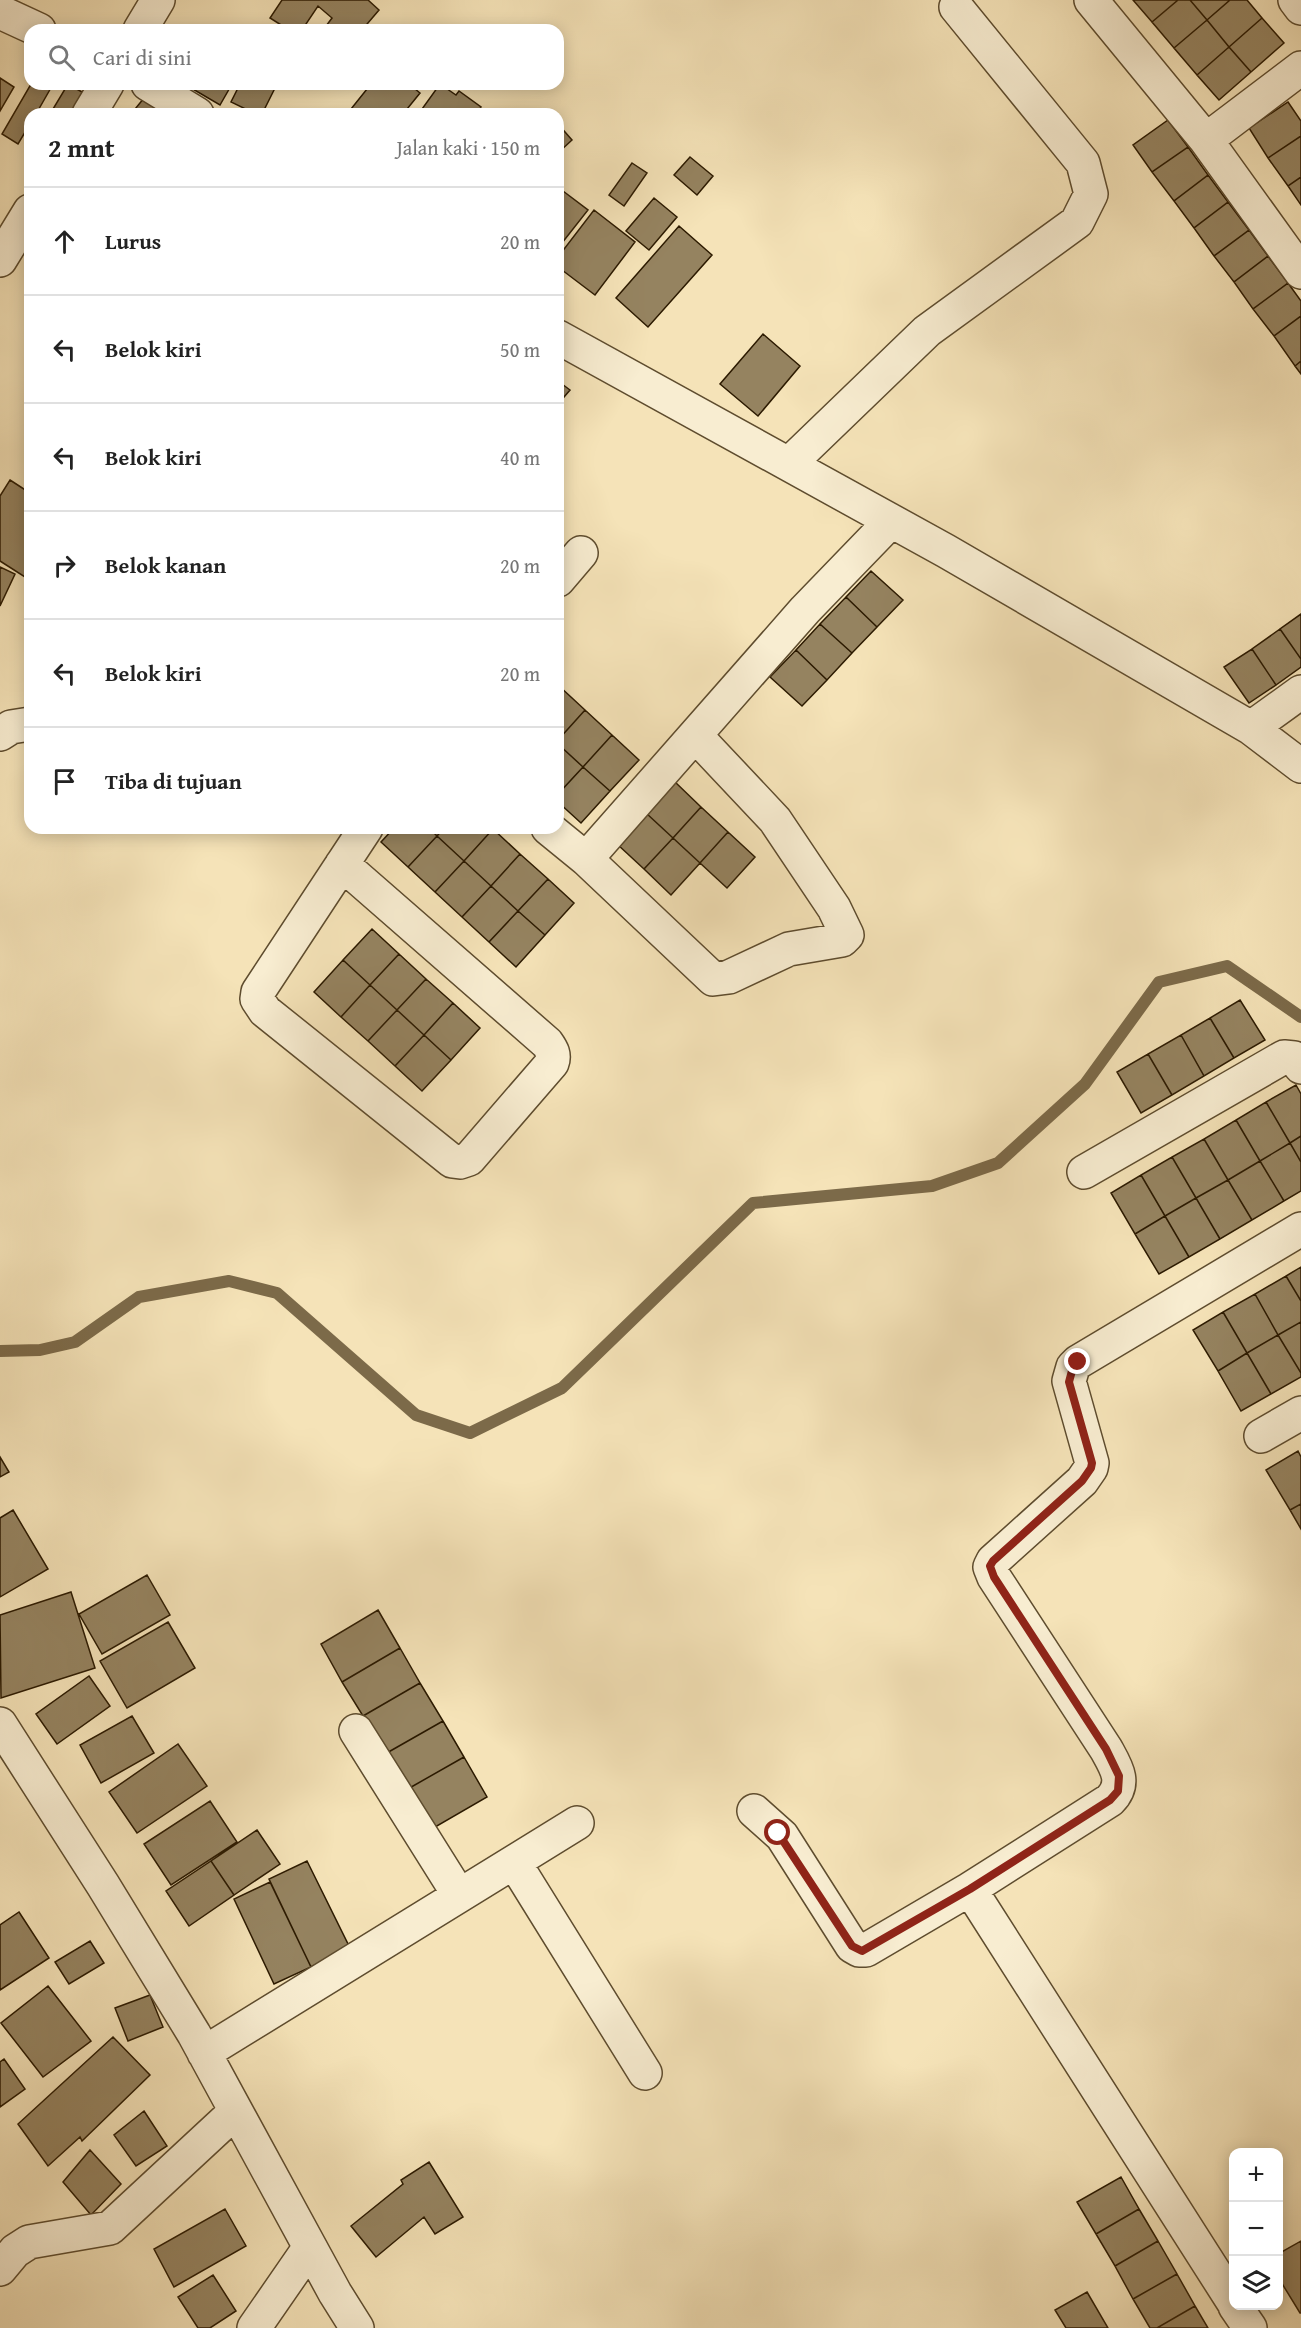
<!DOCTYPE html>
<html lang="id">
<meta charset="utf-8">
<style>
:root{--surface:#fff;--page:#f2f2f2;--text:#222;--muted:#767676;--line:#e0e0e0}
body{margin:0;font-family:"Gentium Book Plus",serif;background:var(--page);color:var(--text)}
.controls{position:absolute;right:18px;bottom:18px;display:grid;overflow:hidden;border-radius:12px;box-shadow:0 3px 15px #0003}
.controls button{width:54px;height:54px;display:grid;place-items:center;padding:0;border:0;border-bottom:2px solid var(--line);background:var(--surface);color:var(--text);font:30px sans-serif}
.stop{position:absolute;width:18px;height:18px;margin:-14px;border:4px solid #8f2418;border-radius:50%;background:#fff}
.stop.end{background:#8f2418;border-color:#fff;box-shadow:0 2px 6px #0008}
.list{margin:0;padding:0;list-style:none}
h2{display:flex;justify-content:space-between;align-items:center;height:78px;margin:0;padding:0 24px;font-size:26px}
h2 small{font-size:20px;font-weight:400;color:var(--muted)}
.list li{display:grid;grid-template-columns:39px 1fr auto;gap:18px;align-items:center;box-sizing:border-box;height:108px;padding:0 24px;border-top:2px solid var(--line)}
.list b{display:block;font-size:22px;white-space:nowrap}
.list em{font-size:20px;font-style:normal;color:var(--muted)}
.icon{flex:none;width:33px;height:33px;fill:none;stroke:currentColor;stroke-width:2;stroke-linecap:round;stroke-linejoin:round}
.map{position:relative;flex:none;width:1301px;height:2328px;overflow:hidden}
.search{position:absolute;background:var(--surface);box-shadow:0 3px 15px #0003;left:24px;top:24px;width:540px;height:66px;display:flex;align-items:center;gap:15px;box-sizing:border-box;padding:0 21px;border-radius:18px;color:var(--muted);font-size:22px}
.panel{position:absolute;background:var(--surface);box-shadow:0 3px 15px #0003;left:24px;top:108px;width:540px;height:726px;border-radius:18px}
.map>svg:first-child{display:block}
</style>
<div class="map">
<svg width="1301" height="2328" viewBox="0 0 1301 2328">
<rect width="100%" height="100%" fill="#f5e3b8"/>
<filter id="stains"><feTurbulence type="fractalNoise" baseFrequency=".00333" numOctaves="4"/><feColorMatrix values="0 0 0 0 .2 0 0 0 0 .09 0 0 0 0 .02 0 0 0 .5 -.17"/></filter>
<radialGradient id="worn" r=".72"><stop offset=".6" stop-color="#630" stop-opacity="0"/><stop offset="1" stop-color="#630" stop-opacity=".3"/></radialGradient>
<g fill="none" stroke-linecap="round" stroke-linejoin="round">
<path stroke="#7c6a49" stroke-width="12" d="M0,1351l40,-1 35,-8 64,-45 90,-16 48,12 139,122 54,18 92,-45 191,-185 179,-17 66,-23 87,-79 74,-102 68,-16 74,51"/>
</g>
<path fill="#958360" stroke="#2c1a00" stroke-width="1.5" d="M282,0h86l11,10 -17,20h-39l9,-12 -14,-12 -16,24h-13l-19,-12z
M1133,0h45l-26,22z
M1178,0h12l17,20 -33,28 -22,-26z
M1190,0h40l-23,20z
M1230,0h17l15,18 -33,29 -22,-27z
M1262,18l22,25 -33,29 -22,-25z
M1207,20l22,27 -32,28 -23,-27z
M1229,47l22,25 -32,28 -22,-25z
M0,78l14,9 -14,24z
M31,84l21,2 -16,28h-6v10l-12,20 -16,-10z
M68,84l21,12 -11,18h-28z
M194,84h38l-12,21 -29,-17z
M240,84h37l-15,30h-6l-25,-12z
M371,84h38l11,9 -17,21h-56z
M440,84l16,11 3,-4 22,16 -2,3 5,4h-55l-7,-5z
M144,98l20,16h-33z
M1288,102l13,19v15l-33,22 -19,-30z
M1168,120l20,27 -36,25 -19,-27z
M558,124l14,16 -13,12 -1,-1z
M1301,136v41l-13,9 -20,-28z
M1188,147l20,28 -34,26 -22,-29z
M690,157l23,19 -16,19 -23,-20z
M632,163l15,10 -23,33 -15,-11z
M1208,175l20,27 -34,26 -20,-27z
M1301,177v28l-13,-19z
M559,188l29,22 -30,38v-58z
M654,198l23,19 -28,33 -23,-19z
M1228,202l21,28 -35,26 -20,-28z
M594,210l41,32 -40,53 -37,-28v-10z
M679,226l33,29 -64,72 -32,-29z
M1249,230l19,26 -34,26 -20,-26z
M1268,256l20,27 -35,26 -19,-27z
M1288,283l13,18v15l-27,20 -21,-27z
M1301,316v45l-6,5 -21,-30z
M763,334l37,32 -42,50 -38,-32z
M1301,361v13l-6,-8z
M558,381l12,9 -12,14z
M10,480l20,13 -2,86 -28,-18v-65z
M0,567l15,7 -15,32z
M871,571l32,29 -26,27 -31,-30z
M846,597l31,30 -25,26 -32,-29z
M1301,614v45l-21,-30z
M820,624l32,29 -25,27 -31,-30z
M1280,629l21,30v8l-25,18 -24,-36z
M1252,649l24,36 -27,18 -25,-36z
M796,650l31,30 -25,26 -32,-29z
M558,685l27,25 -27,30z
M585,710l27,25 -29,32 -25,-23v-4z
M612,735l27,25 -29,31 -27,-24z
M558,744l25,23 -25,27z
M583,767l27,24 -29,32 -23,-21v-8z
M674,781l27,26 -28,31 -27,-25z
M701,807l27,25 -28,31 -27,-25z
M646,813l27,25 -29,31 -27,-25z
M394,828h35l8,8 -29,31 -27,-25z
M429,828h15l-7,8z
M444,828h48l1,1 -29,32 -27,-25z
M493,829l27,25 -29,32 -27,-25z
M728,832l27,25 -28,31 -27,-25z
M437,836l27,25 -29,31 -27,-25z
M673,838l27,25 -29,32 -27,-26z
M520,854l28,25 -30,32 -27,-25z
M464,861l27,25 -29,31 -27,-25z
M548,879l26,24 -29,32 -27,-24z
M491,886l27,25 -29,31 -27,-25z
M518,911l27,24 -29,32 -27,-25z
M372,929l27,25 -29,31 -27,-25z
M399,954l27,25 -29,31 -27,-25z
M343,960l27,25 -29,32 -27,-25z
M426,979l27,24 -29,32 -27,-25z
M370,985l27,25 -29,31 -27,-24z
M1240,1000l25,40 -31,18 -24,-40z
M453,1003l27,25 -29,32 -27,-25z
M397,1010l27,25 -29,31 -27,-25z
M1210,1018l24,40 -30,18 -23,-41z
M424,1035l27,25 -29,31 -27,-25z
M1181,1035l23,41 -32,19 -24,-41z
M1148,1054l24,41 -31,18 -24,-41z
M1296,1085l5,9v42l-11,7 -24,-41z
M1266,1102l24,41 -30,18 -24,-41z
M1236,1120l24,41 -32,19 -24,-41z
M1301,1136v26l-11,-19z
M1204,1139l24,41 -32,18 -24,-41z
M1290,1143l11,19v29l-17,10 -24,-40z
M1172,1157l24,41 -31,18 -24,-41z
M1260,1161l24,40 -32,19 -24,-40z
M1141,1175l24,41 -30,18 -24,-41z
M1228,1180l24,40 -32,19 -24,-41z
M1196,1198l24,41 -31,18 -24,-41z
M1165,1216l24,41 -30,17 -24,-40z
M1301,1267v34l-15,-25z
M1286,1276l15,25v21l-23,13 -23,-41z
M1255,1294l23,41 -31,18 -24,-41z
M1223,1312l24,41 -29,18 -25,-41z
M1301,1322v51l-23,-38z
M1278,1335l23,38v4l-30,17 -24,-41z
M1247,1353l24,41 -30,17 -23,-40z
M1298,1451l3,6v47l-11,6 -24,-40z
M0,1457l9,15 -9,5z
M1301,1504v25l-11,-19z
M13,1510l35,59 -48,28v-79z
M147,1575l23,40 -68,39 -23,-40z
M71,1592l24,76 -94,30 -1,-83z
M378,1610l22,38 -58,34 -21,-38z
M168,1622l27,46 -68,40 -27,-47z
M400,1648l20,35 -57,33 -21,-34z
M89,1676l21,30 -53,38 -21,-30z
M420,1683l23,38 -58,33 -22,-38z
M132,1716l22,37 -53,30 -21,-38z
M443,1721l21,36 -58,33 -21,-36z
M178,1744l29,42 -70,47 -28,-41z
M464,1757l23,40 -57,33 -24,-40z
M210,1801l27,41 -66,43 -27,-41z
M257,1830l23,34 -46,31 -23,-34z
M211,1861l23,34 -45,31 -23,-35z
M307,1861l43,87 -39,19 -42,-88z
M270,1882l41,85 -37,17 -40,-85z
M19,1912l30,46 -49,32v-65z
M90,1941l14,22 -35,21 -14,-22z
M48,1986l43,55 -48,36 -42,-54z
M150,1995l13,32 -35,14 -13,-33z
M113,2037l37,38 -68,66 -2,-4 -32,29 -30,-42z
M4,2059l21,30 -25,18v-45z
M144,2111l23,35 -31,20 -22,-31z
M90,2150l31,34 -30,31 -28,-33z
M429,2162l34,55 -28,17 -11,-17 -48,40 -25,-31 52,-42 -2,-4z
M1121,2177l18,32 -43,25 -19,-32z
M225,2209l21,37 -72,41 -20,-38z
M1139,2209l19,32 -43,25 -19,-32z
M1158,2241l19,33 -44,25 -18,-33z
M1301,2241v72h-1l-22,-36v-23z
M1177,2274l18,32 -38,22h-7l-17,-29z
M213,2275l23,36 -26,17h-12l-20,-31z
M1087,2292l21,36h-42l-11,-18z
M1195,2306l13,22h-51z"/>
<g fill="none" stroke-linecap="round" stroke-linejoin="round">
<defs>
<path id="minor" d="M1091,0l115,140
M1295,0l6,8
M0,12l39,18
M140,30l18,-30
M1301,68l-95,72 95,132
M148,84l49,30
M89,114l18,-30
M0,260l30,-49
M558,337l388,214 305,177
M789,464l138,-133 150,-109 14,-28 -8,-31 -127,-156
M558,580l23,-27
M1301,692l-50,36 50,38
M0,734l11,-7 19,-3
M548,828l38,31 219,-249 86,-89
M586,859l127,120 16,-2 60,-28 53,-9 5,-5 -13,-27 -59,-88 -80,-85
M342,864l205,179c5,7 8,12 5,20l-83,96 -9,3 -8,-1 -187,-150 -8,-12 1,-7 108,-164
M1084,1172l200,-115 10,1 7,9
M1261,1436l40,-23
M0,1724l103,161 91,149 141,259 22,35
M356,1731l103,164
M754,1811l28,25 70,110 7,4h7l104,-61 264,414
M514,1862l131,211
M970,1889l140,-89c17,-17 6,-33 -4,-51l-112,-172 -4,-10 3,-6 89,-80 9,-13 1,-5 -23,-82 4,-14 5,-5 223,-133
M204,2053l373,-230
M0,2269l15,-18 14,-9 81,-14 125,-116
M1235,2306l15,22
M254,2328l56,-81"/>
</defs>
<use href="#minor" stroke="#5e4c2e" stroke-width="36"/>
<use href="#minor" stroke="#f8edd1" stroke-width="33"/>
</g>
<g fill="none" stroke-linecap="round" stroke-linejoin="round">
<path stroke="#8f2418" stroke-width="8" d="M778,1833l74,113 10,5 108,-62 140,-89 8,-9 1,-15 -13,-27 -112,-172 -4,-11 3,-5 89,-80 9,-13 1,-5 -23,-81 4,-15 5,-5"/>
</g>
<rect width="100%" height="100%" filter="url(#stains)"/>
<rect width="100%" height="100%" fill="url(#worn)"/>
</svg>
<div class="controls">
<button>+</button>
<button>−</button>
<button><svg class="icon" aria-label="layers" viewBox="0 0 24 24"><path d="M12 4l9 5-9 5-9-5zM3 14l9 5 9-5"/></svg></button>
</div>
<div class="stop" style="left:778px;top:1833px"></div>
<div class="stop end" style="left:1078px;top:1362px"></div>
<div class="search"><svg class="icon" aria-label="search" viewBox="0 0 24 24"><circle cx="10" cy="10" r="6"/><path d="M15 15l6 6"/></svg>Cari di sini</div>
<section class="panel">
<h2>2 mnt<small>Jalan kaki · 150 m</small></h2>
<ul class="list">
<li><svg class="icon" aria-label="ahead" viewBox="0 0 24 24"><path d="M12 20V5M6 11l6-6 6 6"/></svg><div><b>Lurus</b></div><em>20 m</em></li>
<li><svg class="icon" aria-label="left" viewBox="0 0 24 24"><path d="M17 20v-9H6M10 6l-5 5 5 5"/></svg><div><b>Belok kiri</b></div><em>50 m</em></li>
<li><svg class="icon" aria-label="left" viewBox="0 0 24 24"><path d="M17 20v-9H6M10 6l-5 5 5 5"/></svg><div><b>Belok kiri</b></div><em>40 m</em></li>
<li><svg class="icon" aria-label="right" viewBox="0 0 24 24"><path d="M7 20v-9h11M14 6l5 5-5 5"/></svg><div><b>Belok kanan</b></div><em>20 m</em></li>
<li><svg class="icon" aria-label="left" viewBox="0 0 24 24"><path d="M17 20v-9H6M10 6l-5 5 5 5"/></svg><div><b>Belok kiri</b></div><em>20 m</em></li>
<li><svg class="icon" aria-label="arrive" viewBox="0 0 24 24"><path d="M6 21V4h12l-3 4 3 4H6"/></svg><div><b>Tiba di tujuan</b></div></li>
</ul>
</section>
</div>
